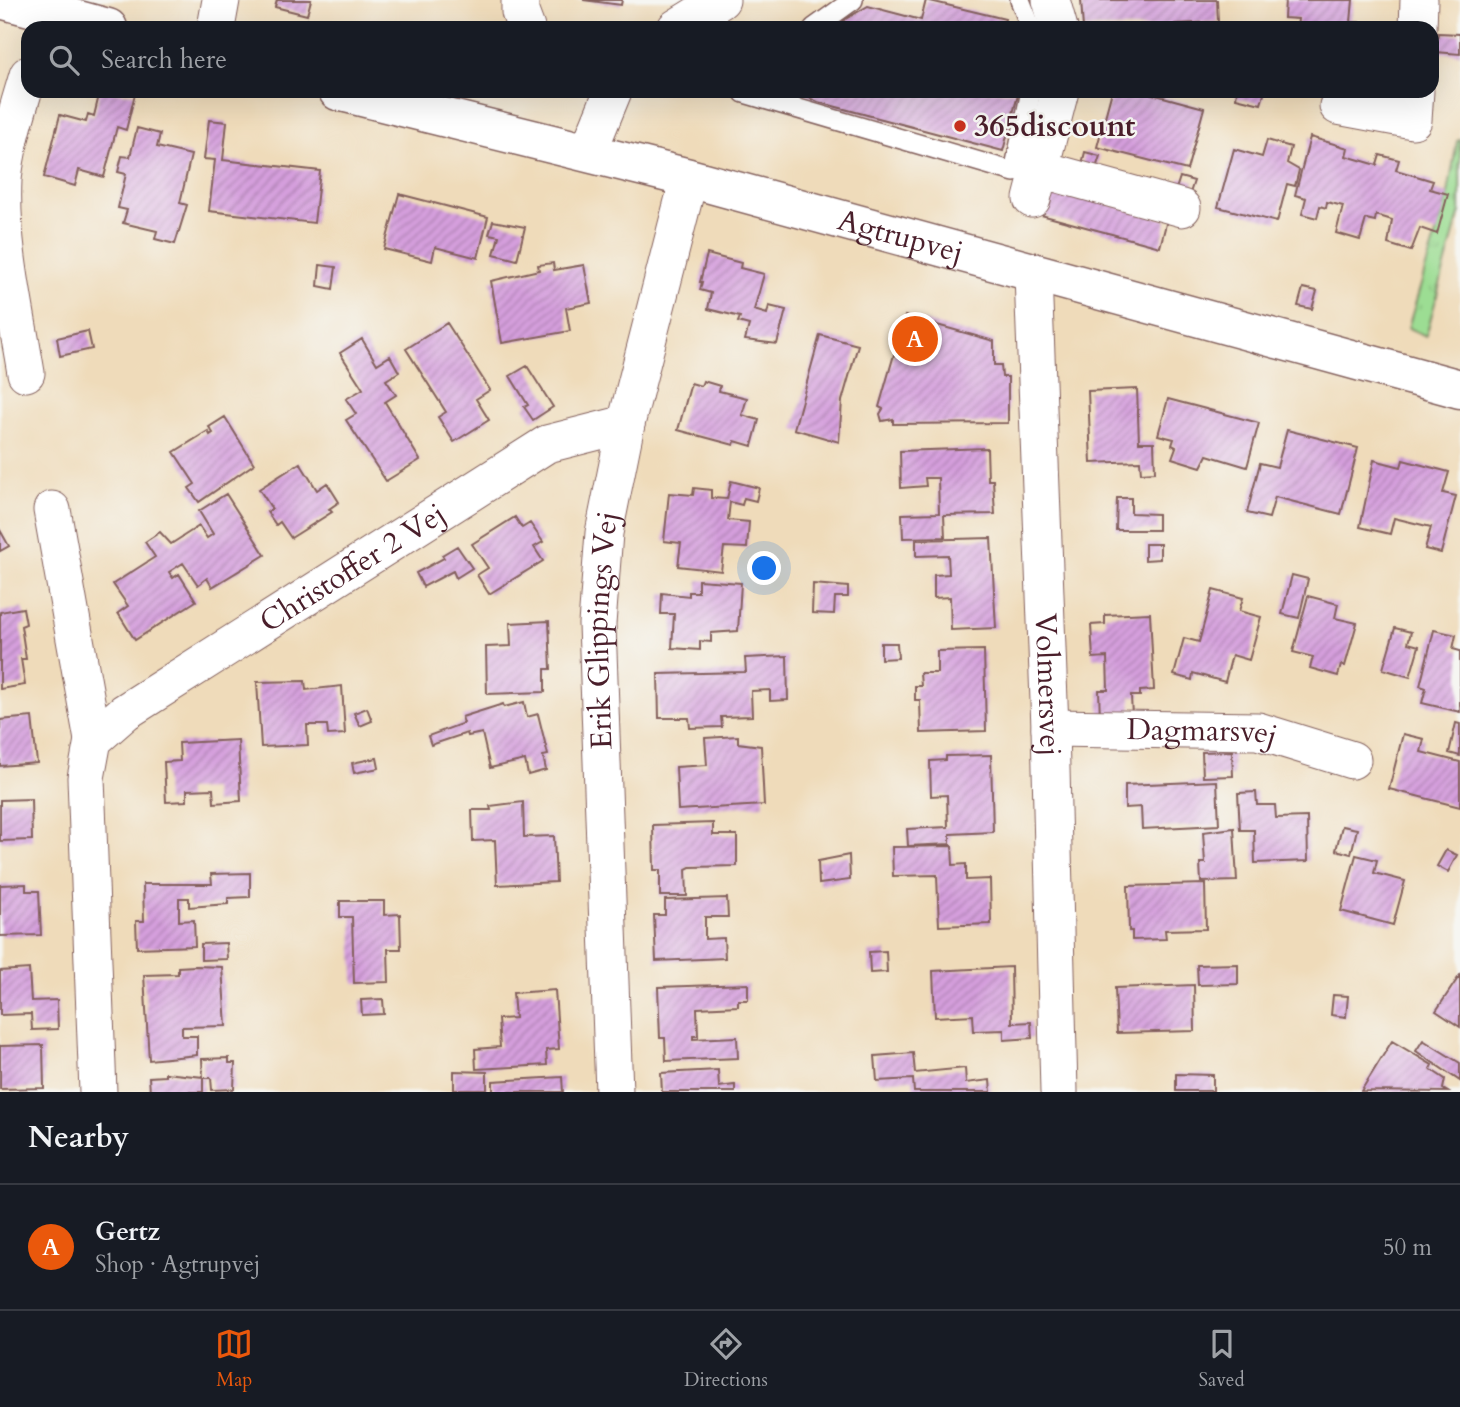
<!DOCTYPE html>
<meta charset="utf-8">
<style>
:root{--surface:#171b24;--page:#242831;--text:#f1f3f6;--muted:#9ea1a6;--line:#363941;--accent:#ea580c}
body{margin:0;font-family:Cardo,serif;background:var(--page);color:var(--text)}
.you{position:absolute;left:765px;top:569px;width:24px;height:24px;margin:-18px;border:5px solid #fff;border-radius:50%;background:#1a73e8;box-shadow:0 0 0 10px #1a73e833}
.badge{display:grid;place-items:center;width:46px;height:46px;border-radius:50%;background:var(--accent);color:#fff;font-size:23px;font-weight:700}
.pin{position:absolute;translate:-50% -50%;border:4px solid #fff;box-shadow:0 2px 7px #0006}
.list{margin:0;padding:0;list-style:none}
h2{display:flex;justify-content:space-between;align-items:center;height:91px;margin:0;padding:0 28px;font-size:30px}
h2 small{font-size:23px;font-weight:400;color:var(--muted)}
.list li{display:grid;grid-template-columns:46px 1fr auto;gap:21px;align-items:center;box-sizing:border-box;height:126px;padding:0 28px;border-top:2px solid var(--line)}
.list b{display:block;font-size:26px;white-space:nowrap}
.list p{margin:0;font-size:23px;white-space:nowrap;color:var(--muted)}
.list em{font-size:23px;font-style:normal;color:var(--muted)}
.icon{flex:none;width:38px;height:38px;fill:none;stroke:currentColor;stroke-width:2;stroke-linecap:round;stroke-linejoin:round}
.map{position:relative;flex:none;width:1460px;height:1092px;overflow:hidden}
.search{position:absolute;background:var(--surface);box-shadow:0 7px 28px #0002;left:21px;right:21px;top:21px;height:77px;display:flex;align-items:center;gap:18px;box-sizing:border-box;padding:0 24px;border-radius:21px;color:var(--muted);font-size:26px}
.sheet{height:217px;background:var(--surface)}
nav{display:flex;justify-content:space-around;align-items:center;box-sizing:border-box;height:98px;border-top:2px solid var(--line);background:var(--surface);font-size:19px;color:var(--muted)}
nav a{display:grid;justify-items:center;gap:4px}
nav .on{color:var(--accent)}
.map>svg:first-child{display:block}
</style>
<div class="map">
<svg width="1460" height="1092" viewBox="0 0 1460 1092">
<defs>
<pattern id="grass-tufts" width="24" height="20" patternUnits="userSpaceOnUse" patternTransform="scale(1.75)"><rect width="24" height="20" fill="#9cdd93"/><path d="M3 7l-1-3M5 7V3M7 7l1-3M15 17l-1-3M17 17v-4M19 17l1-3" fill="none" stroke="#88bd7f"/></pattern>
<pattern id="building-hatch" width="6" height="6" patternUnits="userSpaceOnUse" patternTransform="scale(1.75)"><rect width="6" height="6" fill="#d59fdd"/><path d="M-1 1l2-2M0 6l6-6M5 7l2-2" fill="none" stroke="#af81b3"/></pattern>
</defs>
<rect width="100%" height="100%" fill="#f6f6f2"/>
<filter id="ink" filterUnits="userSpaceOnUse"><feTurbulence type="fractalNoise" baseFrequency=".0143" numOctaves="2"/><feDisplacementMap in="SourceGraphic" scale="14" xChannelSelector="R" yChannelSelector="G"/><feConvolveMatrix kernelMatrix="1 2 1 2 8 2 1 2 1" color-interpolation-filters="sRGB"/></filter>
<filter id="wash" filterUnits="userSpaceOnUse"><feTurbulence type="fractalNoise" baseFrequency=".00686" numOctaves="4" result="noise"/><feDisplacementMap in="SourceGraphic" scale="28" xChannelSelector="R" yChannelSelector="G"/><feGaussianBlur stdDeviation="1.57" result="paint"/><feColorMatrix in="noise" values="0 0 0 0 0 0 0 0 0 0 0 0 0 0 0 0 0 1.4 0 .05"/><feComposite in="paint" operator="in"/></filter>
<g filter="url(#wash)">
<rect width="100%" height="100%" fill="#efdbba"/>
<path fill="url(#grass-tufts)" stroke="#737e5f" stroke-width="2" d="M1460,139v72l-34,125 -18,-8 40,-134 9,-53z"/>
<g id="blocks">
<path fill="url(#building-hatch)" d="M277,0h34l-4,15 -32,-8z
M583,0h39l-1,5z
M926,0l79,19 -2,9h-161l2,-8 24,-14 53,14z
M1081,0h136l1,22 -43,2v4h-92z
M1285,0h68l-2,22 48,2v4h-102l1,-9 -14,-1z
M1438,33l22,1v20l-24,-2z
M100,91l35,3 -9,36 -9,-3 -13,50 -25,-7 -4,16 -31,-9 16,-62 26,7 2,-8 6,2z
M807,91h212l-16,60 -185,-49 -13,-6z
M1112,91h29l63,17 -17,62 -90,-23z
M1237,91h28l-4,13 -25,-6z
M209,120l18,2 -4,38 97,11 -6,52 -105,-12 6,-51 -11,-1z
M137,128l23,6 -3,13 34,8 -11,48 7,2 -12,39 -20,-5 2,-8 -34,-8 4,-13 -9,-2 8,-34 -8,-2 4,-16 8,1z
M1310,137l38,11 -2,8 31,9 3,-10 19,5 -3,10 37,11 -3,8 18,5 -11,40 -17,-6 -9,23 -23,-7 4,-24 -16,-5 -1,6 -9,-2 -6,21 -24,-7 7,-27 -16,-4 -1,6 -6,-2 -3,12 -15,-4 4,-16 -11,-3z
M1267,140l24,7 -4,16 12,7 -4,16 -8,-2 -10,38 -59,-15 16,-58 28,8z
M1085,152l15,4 -4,12 -14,-4z
M1180,177l14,4 -4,12 -14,-4z
M1048,188l119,32 -7,27 -119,-32z
M399,194l89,23 -10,41 -43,-11 -3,14 -48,-12z
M493,221l32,6 -8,33 -23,-6 5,-18 -10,-2z
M707,254l34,9 -1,5 24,6 -10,36 13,4 2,-8 17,4 -9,34 -32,-4 4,-15 -11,-3 2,-5 -32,-8 3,-16 -11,-3 2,-8h-2z
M553,263l1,7 30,-5 7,38 -25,5 4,23 -68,12 -11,-62 48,-11 -1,-5z
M320,265l16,2 -3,22 -15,-3z
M1303,288l14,3 -5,18 -14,-3z
M905,316l89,25v24h7l1,12h6v46l-115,1v-5l-11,2 -2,-7 3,-5 -4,-2z
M447,323l43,67 -14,9 13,21 -35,22 -16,-25 8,-5 -40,-63z
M88,331l4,18 -32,7 -3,-18z
M820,335l38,10 -16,56 -3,41 -45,-13z
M362,339l15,25 13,-8 9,16 -13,8 10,15 -11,7 35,58 -34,21 -40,-61 10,-6 -10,-15 17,-10 -23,-36z
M527,366l26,41 -20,13 -9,-13 4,-2 -18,-29z
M703,381l17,5 -1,5 28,7 -5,17 17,5 -7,26 -17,-5 -1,4 -56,-15 13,-47 10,3z
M1137,389l2,53h15l1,30 -14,1 -1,-12 -49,2 -3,-72z
M1168,399l91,24 -12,44 -40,-12 -6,12 -29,-9 4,-11 -4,-2 2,-6 -16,-4z
M225,417l29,47 -55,38 -10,-14 6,-4 -21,-32 34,-21 2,4 3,-2 -4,-6z
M1287,430l71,18 -17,66 -66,-17 -6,21 -22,-5 13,-50 17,4z
M987,448l1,32h5l2,34 -51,1 1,22 -42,1 -1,-24 37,-1 -1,-35h-13l1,8 -25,2 -1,-37z
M1374,460l27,7 2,-7 46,12 -6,21 13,3 -15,57 -16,-4 6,-22 -37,-9 -4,16 -30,-7z
M300,463l17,27 10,-7 12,19 -10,7 3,3 -41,26 -11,-16 -4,3 -9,-13 5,-3 -13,-20z
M731,481l28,7 -3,13 -12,-3 -2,7 -12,-3 -2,18 21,2 -2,26 -23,-1 -3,24 -43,-5 3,-23 -17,-2 5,-48 24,2 1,-7 17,2v8l16,1z
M226,494l39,61 -53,32 -5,-9 -9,7 -15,-22 -14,9 4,6 6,-4 17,27 -61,39 -17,-27 10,-7 -15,-22 42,-27 -10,-15 15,-10 11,12 28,-18 8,12 6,-4 -14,-23z
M1117,498h14v15l27,1v16h-42z
M515,517l7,11 8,-5 13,19 -9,5 9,14 -54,33 -12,-19 11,-7 -16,-24z
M0,530l9,16 -9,5z
M991,538l5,90 -45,2 -1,-33 -16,1v-23l15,-1 -1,-19 -32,1v-16z
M1145,544h15v15l-15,1z
M457,546l15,22 -16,10 -3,-7 -30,16 -7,-14 28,-15 -2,-3z
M1292,575l16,4 -9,39 -17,-4z
M698,580l43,3 -3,48 -27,2v9l-11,-1v9l-28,-2 2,-34h-13l1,-21 27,3v-4h9z
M813,584l35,3v10h-13l-1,17 -22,-1z
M1213,590l30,8 -4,13 22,6 -12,43 -17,-5 -7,27 -32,-9 -1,7 -18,-5 10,-37 15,4z
M1308,596l30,8 -3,14 22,5 -12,43 -4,-1 -3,11 -28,-8 3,-11 -20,-5z
M23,608l3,16 -5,2 5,33h-5l4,26 -25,4v-77z
M1150,613l4,77 -14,1v5h-9l1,20 -32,2 -1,-28h9l-1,-33 -14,1 -2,-33 14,-1v-9z
M549,621l2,48h-6v23l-58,2 -1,-47 25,-1 -1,-23z
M1395,628l16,4 -3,11 11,3 -9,31 -27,-8z
M1434,630l22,5 -3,14 7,2v61l-38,-9 4,-15 -6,-2z
M881,643h16l1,15 -17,1z
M984,650l2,81 -65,2 -1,-33h-5v-14h6l-1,-13h17v-22z
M787,656l1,44 -18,1v-11l-19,1 1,25 -31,1 1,10 -32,1 -1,-10h-30l-1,-44 88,-2 -1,-14z
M305,681l1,9 36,-4 3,48 -17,1 -1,-10h-20l1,20 -47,2 -4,-65z
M524,702l3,15 11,-3 10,41 -5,1 3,14 -18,5 -3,-15 -35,8 -8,-35 -14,3 -1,-3 -36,12 -3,-9 36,-13 -2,-6 41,-13 1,3z
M367,708l5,13 -12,5 -6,-13z
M32,717l5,46 -37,3v-46z
M1456,723l4,1v32l-11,-3z
M1403,734l21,5 -3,13 39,10v45l-71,-18z
M738,736v7l23,3 3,59 -86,5 -2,-43 31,-2 -2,-27z
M238,740l3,61 -27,2 -1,-14 -26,1v11l-21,1 -2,-40 16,-1 -1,-18z
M1232,751l1,25 -30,1 -1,-25z
M991,755l2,77 -43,2v10l-42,2 -1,-17 41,-2 -1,-32 -16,1 -1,-35 16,-1v-4z
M377,758l2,10 -25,5 -2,-10z
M1217,781l2,44 -77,4 -1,-22 -16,1v-23z
M1256,792l1,13h18l1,13 31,-1 1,44 -53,2 -1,-33h-14l-2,-37z
M31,799l1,41 -32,1v-41z
M523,802l1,35 30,-1 2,46 -59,3 -2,-45 -22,1 -1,-31h19l-1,-4z
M713,823v12h24v31l-47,1 -4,2 1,27h-27v-26h-6l-1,-45z
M1342,826l15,3 -6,25 -15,-4z
M1234,828l3,53 -36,1 -1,-19h5l-2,-31z
M952,846l1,19 13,-1v16l24,-1 1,45 -52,2 -2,-51 -44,1 -1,-29z
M1446,850l11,5 -9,17 -11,-6z
M849,855l1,25 -31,4 -1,-23z
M1356,855l21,5 -3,13 31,8 -12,44 -52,-14z
M250,873v24l-22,1v6l-39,3v-9h-10v23l15,-1 1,26 -58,2 -1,-27h8l-1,-37h69l-1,-10z
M26,884v7h13l2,44 -41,1v-51z
M1205,884l1,45 -41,1 1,9 -34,1v-9h-3l-1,-45z
M727,898l1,19h-23v22l19,-1 1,20 -69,3 -2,-46h11v-15z
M340,901h44v14l16,-1 1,35h-13l1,33 -35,1 -2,-66h-12z
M226,943l1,16 -26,1v-16z
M886,951l1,21 -17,1 -1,-21z
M1238,964v20l-40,1 -1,-20z
M196,966l26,1 4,59 -44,1v9h15v19l-48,5 -5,-85 34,-1v-7z
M1011,967l1,56 19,-1 1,16 -28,2v-10l-30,1 -1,-16 -38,2 -2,-46z
M29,969l2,32 26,-1 1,29 -26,1 -1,-16 -31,1v-44z
M1460,975v52l-24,-16z
M748,984v16h-10v6l-41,2 1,28h-5v3l44,-2 1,21 -72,3 -1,-23h-5l-2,-51z
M1194,985l1,46 -78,2 -2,-45z
M555,990l4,59 -13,1 1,15 -71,4 -1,-20 25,-2 -2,-28 17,-1 -2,-25z
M1333,995l15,1 -2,21 -15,-2z
M383,999l1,15 -22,1 -1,-15z
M1423,1040l37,23v18l-44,-30z
M1392,1041l40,24 -2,4 15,10 -2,10 5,3 -87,-1z
M43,1045l1,43 -44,1v-43z
M913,1053l2,20 50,-5 1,15 24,-3 1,12h-77l-1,-13 -36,2 -2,-25z
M229,1058v5h6l-1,26 -22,1 -1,-12h-8l-1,-19z
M718,1070l1,17 16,-2v7h-73l-1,-19z
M454,1071l33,1v18h-33z
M165,1073l38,4v15h-53l-1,-15 16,-1z
M1176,1074l37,1v16h-37z
M562,1077l1,15h-70v-11z"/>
</g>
</g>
<g filter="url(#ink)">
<use href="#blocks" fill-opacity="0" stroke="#84615d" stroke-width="2"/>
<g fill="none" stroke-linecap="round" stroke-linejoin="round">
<defs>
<path id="lane" d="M1020,0l11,28
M814,28l39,-28
M746,91l-2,2 270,79 17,-81"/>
<g id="street">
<path d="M520,0v12l6,16"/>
<path d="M1051,0l8,28"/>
<path d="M216,28l5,-28"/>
<path d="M676,28l45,-28"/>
<path d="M1418,28l1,-28"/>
<path d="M1338,106l75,14 2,-29"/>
<path d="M588,152l25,-61"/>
<path d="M1040,169l142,39"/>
<path d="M1032,199l28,-108"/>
<path id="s1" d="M1033,275l17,453 9,364"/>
<path d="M26,373c-10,-62 -26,-130 -23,-193 3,-35 15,-70 25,-105"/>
<path d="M52,510l41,230"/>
<path id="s2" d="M1050,728l208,3 94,29"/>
<path id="s3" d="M98,1092l-12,-314 7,-38 32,-28 422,-268 79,-20"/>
<path id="s4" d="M614,1092l-17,-468 7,-91 22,-109 63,-246"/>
</g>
<g id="secondary">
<path d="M4,0l104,28"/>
<path id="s5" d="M338,91l351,87 771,211"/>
</g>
</defs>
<use href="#lane" stroke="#84615d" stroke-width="22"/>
<use href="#street" stroke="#84615d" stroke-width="39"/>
<use href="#secondary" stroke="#84615d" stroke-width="41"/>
<use href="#lane" stroke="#fff" stroke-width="19"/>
<use href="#street" stroke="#fff" stroke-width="37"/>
<use href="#secondary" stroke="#fff" stroke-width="38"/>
</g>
</g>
<circle fill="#c8321e" stroke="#f6f6f2" stroke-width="2.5" cx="960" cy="126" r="7"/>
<g text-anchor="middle" stroke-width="5" stroke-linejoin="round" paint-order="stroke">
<g font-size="30" font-weight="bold" fill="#4a1f2b" stroke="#f6f6f2" text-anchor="start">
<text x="974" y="136">365discount</text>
</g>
<g font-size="30" fill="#4a1f2b" stroke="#f6f6f2">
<text dy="10" stroke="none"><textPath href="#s5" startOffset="581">Agtrupvej</textPath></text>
<text dy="10" stroke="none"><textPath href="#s3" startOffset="665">Christoffer 2 Vej</textPath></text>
<text dy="10" stroke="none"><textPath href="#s4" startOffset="462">Erik Glippings Vej</textPath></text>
<text dy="10" stroke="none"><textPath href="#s1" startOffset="410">Volmersvej</textPath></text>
<text dy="10" stroke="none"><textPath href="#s2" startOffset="152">Dagmarsvej</textPath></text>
</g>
</g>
</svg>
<div class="you"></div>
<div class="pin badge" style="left:915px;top:339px">A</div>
<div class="search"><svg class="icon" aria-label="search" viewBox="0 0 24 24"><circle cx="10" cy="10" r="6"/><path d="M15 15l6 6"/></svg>Search here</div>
</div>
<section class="sheet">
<h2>Nearby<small></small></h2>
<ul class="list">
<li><span class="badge">A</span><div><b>Gertz</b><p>Shop · Agtrupvej</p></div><em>50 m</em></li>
</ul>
</section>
<nav>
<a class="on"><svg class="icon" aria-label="map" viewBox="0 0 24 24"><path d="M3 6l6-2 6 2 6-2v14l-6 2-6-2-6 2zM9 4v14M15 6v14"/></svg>Map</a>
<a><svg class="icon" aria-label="directions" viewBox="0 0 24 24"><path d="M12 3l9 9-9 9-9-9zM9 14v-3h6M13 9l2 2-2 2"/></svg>Directions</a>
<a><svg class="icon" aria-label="saved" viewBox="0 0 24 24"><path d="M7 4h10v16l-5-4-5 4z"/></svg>Saved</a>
</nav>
